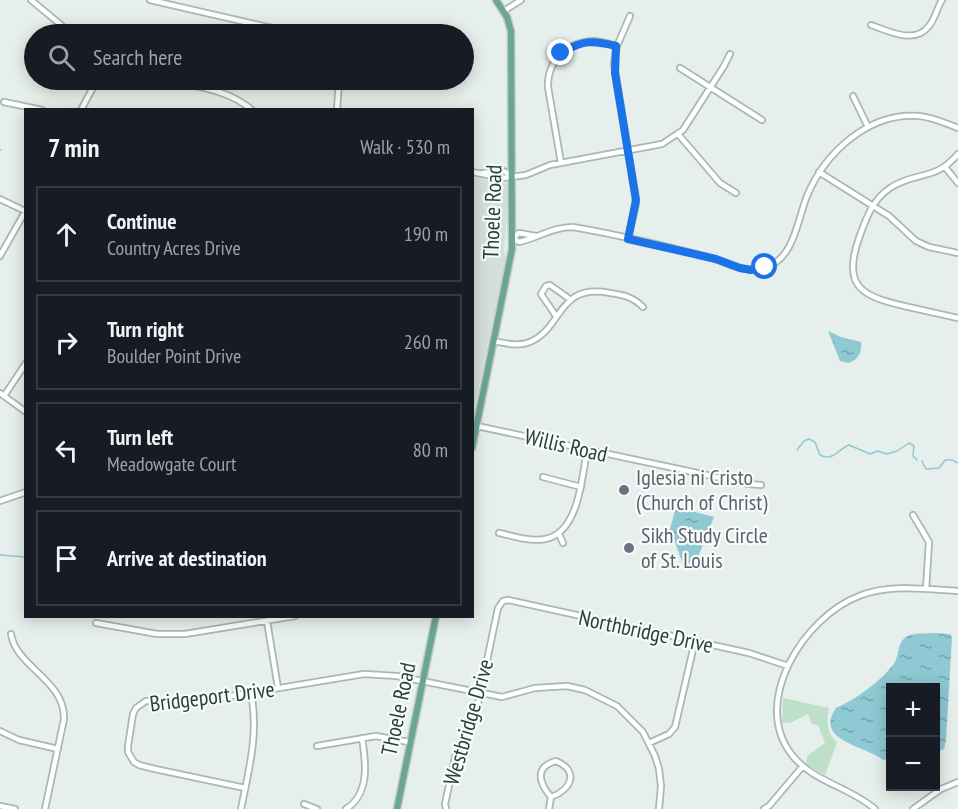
<!DOCTYPE html>
<meta charset="utf-8">
<style>
:root{--surface:#171b24;--page:#242831;--text:#f1f3f6;--muted:#9ea1a6;--line:#363941}
body{margin:0;font-family:"PT Sans Narrow",sans-serif;background:var(--page);color:var(--text)}
.controls{position:absolute;right:18px;bottom:18px;display:grid;overflow:hidden;border-radius:0px;box-shadow:0 3px 15px #0003}
.controls button{width:54px;height:54px;display:grid;place-items:center;padding:0;border:0;border-bottom:2px solid var(--line);background:var(--surface);color:var(--text);font:30px sans-serif}
.stop{position:absolute;width:18px;height:18px;margin:-14px;border:4px solid #1a73e8;border-radius:50%;background:#fff}
.stop.end{background:#1a73e8;border-color:#fff;box-shadow:0 2px 6px #0008}
.list{margin:0;padding:0;list-style:none}
h2{display:flex;justify-content:space-between;align-items:center;height:78px;margin:0;padding:0 24px;font-size:26px}
h2 small{font-size:20px;font-weight:400;color:var(--muted)}
.list li{display:grid;grid-template-columns:39px 1fr auto;gap:18px;align-items:center;box-sizing:border-box;height:96px;margin:0 12px 12px;padding:0 12px;border:2px solid var(--line);border-radius:0px}
.list b{display:block;font-size:22px;white-space:nowrap}
.list p{margin:0;font-size:20px;white-space:nowrap;color:var(--muted)}
.list em{font-size:20px;font-style:normal;color:var(--muted)}
.icon{flex:none;width:33px;height:33px;fill:none;stroke:currentColor;stroke-width:2;stroke-linecap:round;stroke-linejoin:round}
.map{position:relative;flex:none;width:958px;height:809px;overflow:hidden}
.search{position:absolute;background:var(--surface);box-shadow:0 3px 15px #0003;left:24px;top:24px;width:450px;height:66px;display:flex;align-items:center;gap:15px;box-sizing:border-box;padding:0 21px;border-radius:33px;color:var(--muted);font-size:22px}
.panel{position:absolute;background:var(--surface);box-shadow:0 3px 15px #0003;left:24px;top:108px;width:450px;height:510px;border-radius:0px}
.map>svg:first-child{display:block}
</style>
<div class="map">
<svg width="958" height="809" viewBox="0 0 958 809">
<defs>
<pattern id="water-ripples" width="26" height="14" patternUnits="userSpaceOnUse" patternTransform="scale(1.5)"><rect width="26" height="14" fill="#8ec9d4"/><path d="M2 4q2-2 4 0t4 0M15 11q2-2 4 0t4 0" fill="none" stroke="#74a5ad"/></pattern>
</defs>
<rect width="100%" height="100%" fill="#e6efeb"/>
<path fill="#d4dfda" d="M473,177l32,6 2,3 1,20 -4,44 2,8 -33,157z"/>
<path fill="#bfe0c8" d="M783,698l46,10c-3,14 -2,24 8,35l-12,32 -19,-11 1,-8 18,-13 -7,-18 -6,-1 -4,-10 -18,9h-8z"/>
<path fill="url(#water-ripples)" d="M828,331l13,6 20,5c1,11 -3,18 -13,21l-8,-2z
M676,507l38,10 -20,50 -7,3 -4,-6 -13,-35z
M934,633l16,1 2,3 -6,103 -2,9 -8,3v-64h-46v68l-2,3 -5,1c-16,-14 -70,-19 -47,-52 19,-8 47,-28 59,-46 4,-7 2,-19 11,-25 7,-5 20,-3 28,-4z"/>
<g fill="none" stroke-linecap="round" stroke-linejoin="round">
<path stroke="#8ec9d4" stroke-width="1.5" d="M0,150h1
M797,450l7,-9 5,-2 6,3 5,13c13,7 18,-6 29,-10l21,9 8,-3 9,3 10,-3 12,-8 5,3 -1,10 4,4
M922,461l4,8 13,-1 6,-8h7l6,3
M0,555l26,2"/>
<defs>
<path id="minor" d="M31,0l41,34
M150,0l148,34
M504,11l17,-11
M871,25c17,6 44,20 58,1 6,-7 8,-18 13,-26
M680,68l82,52
M164,80c30,6 64,9 88,30
M853,96l15,31
M4,102l38,8
M81,110l16,-30
M337,110l2,-30
M678,134l42,49 16,10
M958,154c-24,28 -43,17 -68,34 -18,12 -24,31 -31,50 -17,48 2,58 45,68 18,4 36,8 54,12
M561,163l-13,-76c-1,-26 19,-45 45,-46 8,0 16,3 24,5
M945,167l13,16
M472,172l31,6 23,-3 24,-10 112,-21 21,-14 41,-64 6,-12
M819,172l70,44 27,25 13,6 29,6
M483,173l20,-2 9,4
M0,199l25,12
M513,238l6,4c19,-4 33,-15 54,-15 46,8 93,19 138,31 12,3 22,10 35,11 8,1 15,-1 22,-3 26,-8 30,-48 39,-70 18,-43 61,-84 112,-80 13,1 26,7 39,12
M513,238l6,-5 17,3
M628,239l8,-35 -1,-11 -21,-129 3,-18 13,-30
M0,256l26,-46
M556,316l-15,-22 5,-8 4,-1 21,15
M493,341c12,2 25,6 37,1 34,-15 27,-59 80,-49 14,2 23,4 33,14
M0,393l26,19
M4,396l22,-33
M477,426l272,58 12,1
M543,477l38,10
M0,501l26,-9
M913,515l16,27 -3,47
M499,533c14,3 31,9 46,6 34,-6 37,-62 42,-89
M559,534l4,9
M267,621l11,67
M96,623l61,11h28l110,-18
M11,634c5,33 54,46 53,85l-19,90
M0,731l19,9 39,9
M649,743l20,-9 6,-7 20,-86
M317,746l59,-10 33,6
M556,761c24,10 15,29 -5,36 -12,-14 -17,-30 5,-36z
M245,788l-90,-19 -16,-4 -5,-3 -6,-10v-6l5,-32 3,-6 10,-7h55l163,-27 33,2 105,21 33,-9 32,-2 18,4 32,16 26,26 12,24 4,13 2,17 -2,23
M304,804l13,5
M0,806l15,3
M241,809c8,-40 18,-76 10,-116
M346,809c24,-15 20,-47 16,-71
M446,809l-1,-5 11,-51 20,-40 22,-105 5,-7 5,-1 241,53 39,13
M549,809l2,-12
M764,809l5,-3 33,-39
M875,809c-25,-22 -62,-27 -83,-54 -42,-53 12,-138 67,-159 31,-12 66,-7 99,-5
M913,809l28,-20 17,-7"/>
<path id="major" d="M472,448l40,-199 -1,-218 -4,-14 -11,-17
M397,809l39,-193"/>
</defs>
<use href="#minor" stroke="#a8b8b2" stroke-width="8"/>
<use href="#major" stroke="#c2cac8" stroke-width="9"/>
<use href="#minor" stroke="#fff" stroke-width="4.5"/>
<use href="#major" stroke="#6aa596" stroke-width="6"/>
</g>
<g fill="none" stroke-linecap="round" stroke-linejoin="round">
<path stroke="#1a73e8" stroke-width="8" d="M561,53c22,-13 31,-13 55,-7l-1,27 21,127 -8,39 88,20 24,9 11,2 14,-3"/>
</g>
<g fill="#6b7280" stroke="#f7fbf9" stroke-width="2">
<circle cx="624" cy="490" r="6"/>
<circle cx="629" cy="548" r="6"/>
</g>
<g text-anchor="middle" stroke-width="4.5" stroke-linejoin="round" paint-order="stroke">
<g font-size="22" fill="#24423a" stroke="#f7fbf9">
<text transform="translate(492 212) rotate(-88)" y="8">Thoele Road</text>
<text transform="translate(566 445) rotate(13)" y="8">Willis Road</text>
<text transform="translate(646 631) rotate(12)" y="8">Northbridge Drive</text>
<text transform="translate(212 696) rotate(-7)" y="8">Bridgeport Drive</text>
<text transform="translate(398 709) rotate(-78)" y="8">Thoele Road</text>
<text transform="translate(468 722) rotate(-74)" y="8">Westbridge Drive</text>
</g>
<g font-size="22" fill="#5b616d" stroke="#f7fbf9" text-anchor="start">
<text x="636" y="485">Iglesia ni Cristo<tspan x="636" dy="25">(Church of Christ)</tspan></text>
<text x="641" y="543">Sikh Study Circle<tspan x="641" dy="25">of St. Louis</tspan></text>
</g>
</g>
</svg>
<div class="controls">
<button>+</button>
<button>−</button>
</div>
<div class="stop" style="left:765px;top:267px"></div>
<div class="stop end" style="left:561px;top:53px"></div>
<div class="search"><svg class="icon" aria-label="search" viewBox="0 0 24 24"><circle cx="10" cy="10" r="6"/><path d="M15 15l6 6"/></svg>Search here</div>
<section class="panel">
<h2>7 min<small>Walk · 530 m</small></h2>
<ul class="list">
<li><svg class="icon" aria-label="ahead" viewBox="0 0 24 24"><path d="M12 20V5M6 11l6-6 6 6"/></svg><div><b>Continue</b><p>Country Acres Drive</p></div><em>190 m</em></li>
<li><svg class="icon" aria-label="right" viewBox="0 0 24 24"><path d="M7 20v-9h11M14 6l5 5-5 5"/></svg><div><b>Turn right</b><p>Boulder Point Drive</p></div><em>260 m</em></li>
<li><svg class="icon" aria-label="left" viewBox="0 0 24 24"><path d="M17 20v-9H6M10 6l-5 5 5 5"/></svg><div><b>Turn left</b><p>Meadowgate Court</p></div><em>80 m</em></li>
<li><svg class="icon" aria-label="arrive" viewBox="0 0 24 24"><path d="M6 21V4h12l-3 4 3 4H6"/></svg><div><b>Arrive at destination</b></div></li>
</ul>
</section>
</div>
